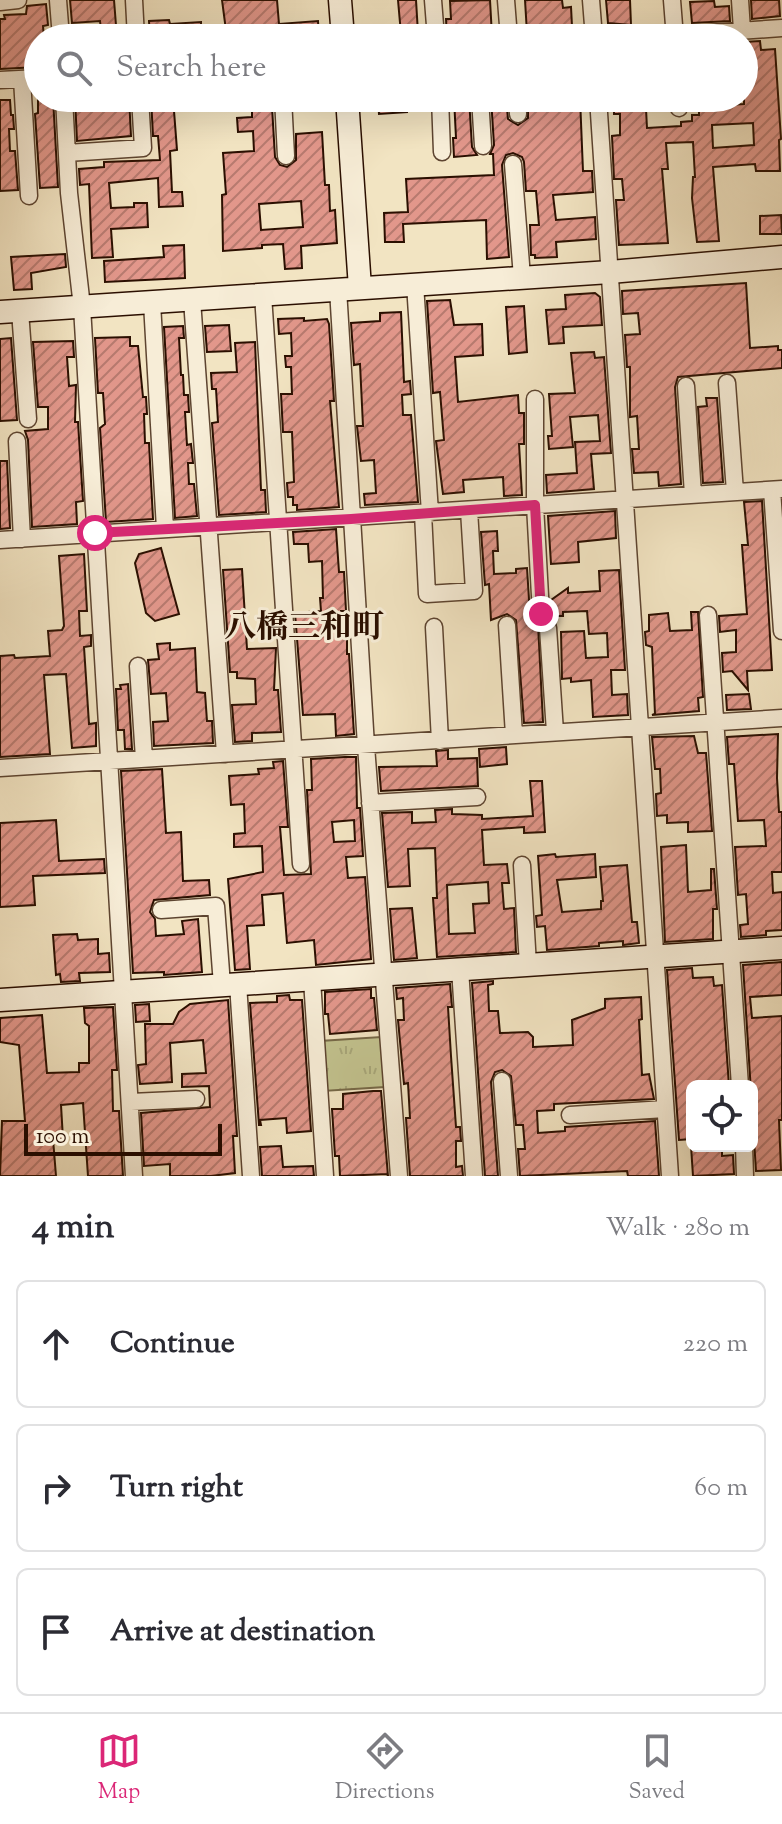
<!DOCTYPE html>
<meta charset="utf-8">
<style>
:root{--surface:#fff;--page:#f2f2f3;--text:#2b2b33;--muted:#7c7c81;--line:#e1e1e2;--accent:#db2777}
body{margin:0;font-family:"Sorts Mill Goudy","Noto Serif JP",serif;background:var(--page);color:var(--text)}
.controls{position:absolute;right:24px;bottom:24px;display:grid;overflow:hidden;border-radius:12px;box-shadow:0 8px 32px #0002}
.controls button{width:72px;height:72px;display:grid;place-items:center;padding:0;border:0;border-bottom:2px solid var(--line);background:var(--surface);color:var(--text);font:40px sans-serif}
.scale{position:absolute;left:24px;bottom:20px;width:198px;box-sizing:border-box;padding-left:8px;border:4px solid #2b0f00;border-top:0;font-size:22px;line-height:28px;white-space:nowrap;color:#2b0f00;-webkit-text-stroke:6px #f7edd7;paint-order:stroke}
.stop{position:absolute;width:24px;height:24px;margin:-18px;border:6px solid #db2777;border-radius:50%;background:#fff}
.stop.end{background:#db2777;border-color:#fff;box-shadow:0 2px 8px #0008}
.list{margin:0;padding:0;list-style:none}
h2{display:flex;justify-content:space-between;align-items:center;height:104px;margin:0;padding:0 32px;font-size:34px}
h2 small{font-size:26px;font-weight:400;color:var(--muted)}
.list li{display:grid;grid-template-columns:52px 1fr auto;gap:24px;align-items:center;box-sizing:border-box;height:128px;margin:0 16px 16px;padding:0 16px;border:2px solid var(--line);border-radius:12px}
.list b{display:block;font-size:30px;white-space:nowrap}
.list em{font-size:26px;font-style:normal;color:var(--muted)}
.icon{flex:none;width:44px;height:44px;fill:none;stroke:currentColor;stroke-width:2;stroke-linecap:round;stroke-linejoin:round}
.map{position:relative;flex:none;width:782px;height:1176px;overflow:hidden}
.search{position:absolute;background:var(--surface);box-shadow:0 8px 32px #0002;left:24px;right:24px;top:24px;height:88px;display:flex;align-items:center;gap:20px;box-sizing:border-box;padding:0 28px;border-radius:44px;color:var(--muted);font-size:30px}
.sheet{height:536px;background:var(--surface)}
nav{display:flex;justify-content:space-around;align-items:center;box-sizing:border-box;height:112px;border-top:2px solid var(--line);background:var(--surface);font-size:22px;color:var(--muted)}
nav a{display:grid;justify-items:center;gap:4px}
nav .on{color:var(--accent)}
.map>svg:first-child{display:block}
</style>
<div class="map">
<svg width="782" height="1176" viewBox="0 0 782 1176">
<defs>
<pattern id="park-tufts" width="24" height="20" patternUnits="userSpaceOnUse" patternTransform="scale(2)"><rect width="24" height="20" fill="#c2c28e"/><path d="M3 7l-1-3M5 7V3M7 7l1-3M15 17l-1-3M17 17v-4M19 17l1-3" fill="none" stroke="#a7a679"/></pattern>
<pattern id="building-hatch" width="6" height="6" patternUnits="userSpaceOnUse" patternTransform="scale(2)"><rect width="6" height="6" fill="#e2978b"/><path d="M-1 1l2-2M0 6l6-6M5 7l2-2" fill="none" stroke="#b77a6f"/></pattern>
</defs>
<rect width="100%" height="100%" fill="#f2e4c2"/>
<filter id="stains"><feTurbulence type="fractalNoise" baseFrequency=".0025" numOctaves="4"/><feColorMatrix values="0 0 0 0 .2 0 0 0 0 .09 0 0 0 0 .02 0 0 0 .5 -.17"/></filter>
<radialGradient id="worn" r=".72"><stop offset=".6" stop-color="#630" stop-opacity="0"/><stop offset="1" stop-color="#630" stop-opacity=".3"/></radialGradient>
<path fill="url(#park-tufts)" stroke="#766847" stroke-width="2" d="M381,1037l4,50 -62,4 -3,-50z"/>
<path fill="url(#building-hatch)" stroke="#2b0f00" stroke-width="2" fill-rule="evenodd" d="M70,0h44l3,38h-15l-2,-17 -28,2z
M222,0h55l2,24 39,-3 1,17h-92z
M398,0h18l2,33 -17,1z
M490,0l2,36 -45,2 -1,-19h5l-1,-18z
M525,0h37l1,8 8,-1 1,19 -19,2v4l-26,1z
M606,0h24l1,25 -23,-2z
M751,0h28l1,16 -28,3z
M714,1l1,6 14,-1 1,15 -38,2 -2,-21z
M46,4l2,21 -5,1 1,12h-6v29l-38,2v-50h5l-1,-4 22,-1 1,-8z
M169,20l1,4 31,-2v16h-51l-1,-17z
M760,41l1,9 14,-1 6,90 -2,1 1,31h-24l-1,-7 -42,3 6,74 -22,1 -5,-44 1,-21h2l-2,-35 -27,1 2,26h-6l6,74 -49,2 -3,-45h8l-2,-21h-8l-2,-43 8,-1v-21h-6v-15h24v11l8,-1 1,19 34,-2v-4l11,-1v-6h7v-13l11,-1v5l34,-2v-62zM753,123l1,22 -41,3 -1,-23z
M38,98h15l5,89 -18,1 -5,-74 3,-1z
M75,98h54l2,38 -54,5z
M151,98h22l4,52 -7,1 2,41h10l1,14 -24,1 -1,-29 -49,5 2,25 23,-1v-4h13l1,24 -37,2 2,28 -21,1 -3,-74 -9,1 -1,-16 25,-2v-5l56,-2 -2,-24h-5z
M378,98h28l1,14 -28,2z
M454,98h15l3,49 5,8 -23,2 -1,-19h3z
M491,98h15l2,21 10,6 10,-7v-17l52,-3 3,73h9l1,21 -40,3 3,25 39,-3 1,22 -40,3 1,15 -22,1v-3h-4l-1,-30h9l-3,-34h-10l-2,-29 -2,-5 -9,-4 -7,2 -4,10 7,92 -22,2 -1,-39 -83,4 1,18h-19l-1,-29 24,-1 -2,-33 88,-4 -1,-21h-3l4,-9z
M0,100h10l1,15h2l1,14h-5l1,22h5l3,39 -18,1z
M272,107l3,50 5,8 7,2 9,-7v-26l26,-2 3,53h4l1,26 5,-1 2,33 -36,3 1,22 -17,1 -2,-25 -21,1v3l-39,3 -1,-56 4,-1 -3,-41 31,-2 -1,-20 -15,1 -1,-14 15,-1v-9zM301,201l2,26 -42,3 -2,-26z
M781,215l1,19h-22v-18z
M184,245l1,33 -80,4 -1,-21 60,-4 -1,-11z
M65,254l1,13 -35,6 1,16 -18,1 -3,-33z
M746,283l4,65 28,-2v4h4v18l-104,9 -3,10 6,97 -22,2 -1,-14 -24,1 -2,-24h7l-2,-33 -7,1v-50h-3l-2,-32 15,-1 -2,-21 -15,1 -1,-23z
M595,293l5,4 2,28 -39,2 1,16 -15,1 -3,-34 20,-1 -1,-14z
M450,300l4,25 28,-1 1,31 -28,2 3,45 60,-7 1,18h5v31h-5l3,51 -18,1 -1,-19 -40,3 1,12 -21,2 -7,-53 8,-1 -4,-48 -7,1 -6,-92z
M524,306l3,46 -18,2 -3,-47z
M401,312l3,70 6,-1 1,13 -9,1 1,20h8l7,87 -53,3 -1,-11 12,-1 -2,-33 -13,1 -4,-35h6l-3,-62 -6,1 -3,-42 29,-2v-8z
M304,318v3l23,-2 2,5 5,77h-4l9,106 -42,3v-5h-4v-8h-5l-1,-14 7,-1 -2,-50h-9l-2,-38h11l-1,-27h-5l-1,-11h7l-1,-23 -12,1 -1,-15z
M229,325l2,26 -24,1 -2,-26z
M183,326l1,12h-5l2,37h2l1,20h4l1,17h-4l2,33 4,-1 2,19h-5l1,21h5l3,32 -22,2 -11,-191z
M130,337v9h8l5,51h3l1,17h-3l1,29h4l4,76 -47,3 -6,-94 5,-4 -2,-31h-5l-3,-55z
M11,338l6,82 -17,1v-82z
M73,341l1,16h-7l2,29 7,-1 -1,37h3l5,79 -7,1 1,22 -45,3 -4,-87 -3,-9 23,-2v-22h-10l-5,-65z
M255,342l6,148h4l1,22 -47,3 -7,-92 6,-1 -2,-33h-4l-1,-16 26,-1 -2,-29z
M594,352l1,6 9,-1 7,96 -20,1 3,35 -47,4 -1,-18 31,-2 -2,-31 25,-1 -2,-26 -28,2 3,30 -24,2 -1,-13h4l-3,-42 26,-1 -4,-40z
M706,398h11l6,84 -20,1 -5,-76 9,-1z
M0,461h7l3,67 -10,1z
M762,501l10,169 -25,1 1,19 -16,-19 -9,1 -1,-19 14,-1v-22l-16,2 -1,-16 28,-2 -5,-69h6l-4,-43z
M615,511l1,27 -38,4 1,20 -28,2 -3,-48z
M336,529l3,43h5l2,39h-5l1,26h5v17h2l5,80 -18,2 -1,-22 -32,1 -8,-102 26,-2 -1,-13h3l-1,-37 -13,1 -1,-18h-14l-1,-12z
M497,531l1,20h-5l1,23 22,-1v-4l11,-1 3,47 8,9 5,98 -19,1 -8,-103 -9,-6 -16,6 -2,-36 -4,1 -4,-53z
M161,548l18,66 -24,7 -9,-8 -11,-50 4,-9z
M84,554l3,57h-8l1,25 11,-1v11l-7,1 5,77 7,-1v23l-24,2 -6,-74 -22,1 6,79 -50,3v-101l14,-1 1,3 35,-2 -2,-25 14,-1 2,-4 -5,-70z
M242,569l5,80 29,-1 -2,42h4l3,42 -29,1v8l-17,1 -3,-37 24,-1 -1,-25 -18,-1v-6h-7l-7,-102z
M619,570l6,100h-14l1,25 15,-1 1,21 -35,2 -2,-37 -20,2v-4l-9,1 -1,-47 23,-1 2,27 22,-1 -1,-24 -18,1 -2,-23 -24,1v4h-12v-16l17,-12v5l32,-2 -1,-20z
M691,612h7l5,85 -5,1 1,13 -47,4 3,-1 -3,-67 -6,-2 -1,-13 4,-1v-16l19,-2 2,18 22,-1z
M170,643v7l25,-2 2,44 8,1 2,28h5l1,22 -59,3 -1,-24 15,-1 -2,-28 -15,1 -3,-34 11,-1 -2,-15z
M128,684l4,65h-7l-1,-19h-6l-2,-41h5l-1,-4z
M749,694l2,15 -24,1 -1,-15z
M778,734l-1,44 2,34h3v60h-10l1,21 9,-1v38l-16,1v4l-25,2 -1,-12 8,-1 -2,-30 -8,1 -3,-48 31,-1 -2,-26 -26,1 -4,-57h-5l-2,-27z
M694,736l4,17h8l6,78 -24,1v-10l-21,1v-8l-10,1 -1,-22 5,-1 -1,-24h-5l-3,-32z
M506,747l1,17 -27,3 -1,-18z
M448,750v9l29,-1 1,28 -97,5 -2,-24 58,-1 -1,-15z
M345,757h11l1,51h3l3,48 -17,1 2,21 17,-1 6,82 -55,6 -2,-25 -27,3 -4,-50 -21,2 2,30 -17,1 3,43 -15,1 -7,-91 35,-7 -1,-26 -28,1v-13l11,-1 -1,-29 -13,1 -2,-29 30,-2 -1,-5 16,-1 -1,-6 10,-1 5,66h-8l4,48 27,-1 -4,-84h5l-1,-31zM354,820l1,21 -21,1 -2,-20z
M162,769l4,64 15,-1 2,49 26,-1 1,15 -56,5 -4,12 5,7 1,17 28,-2 -2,-13 16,-2 4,53 -38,3v-3l-31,1 -12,-202z
M530,781h12l3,51 -21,1v-6l-42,3 2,35 23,-1 2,19h-7l2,26 10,-1 2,44 -79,5 -4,-59h4l-2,-50 -27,1 2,37 -22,1 -6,-74 30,-1v11l24,-1 -1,-12 17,-1v5l30,1v4l51,-3zM488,882l1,21 -16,1 2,29 -26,1 -2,-49z
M56,820l3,41 45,-2 1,14 -72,3 2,29 -35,2v-84z
M686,845l2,47 23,-2v-21h3l3,40h-4v30l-48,3 -4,-95z
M555,854l1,3 39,-3 1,23 -39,3 5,32 39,-3v-8h2l-3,-34 27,-2 5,57h5l2,21 -16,2v-4l-24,2v3l-52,4 -2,-24 -8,1 -1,-11 6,-1 -4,-59z
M412,908l5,50 -23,2 -4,-51z
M77,934l1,6 20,-1v15l11,-1 1,19 -31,1 1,8 -19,1 -1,-8 -4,1 -3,-40z
M782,962v33l-32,2 2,21 30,-2v104h-3l2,50 -25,1 -13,-206z
M692,968l1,10 20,-1 1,9 8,-1 7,101h-37v53l-13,1 -12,-170z
M493,981v3l-5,1 1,26h9l2,22 28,-1 5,5v10l40,-2 -1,-25 33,-12v-9l36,-2 1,22 -3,1 3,55 7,-1 5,25 -100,5v6l-17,1 1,22 27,-2v-4l90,-6 4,55h-31l-1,-5 -107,5 -2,-27h7l-2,-24h-7l-5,-49 -9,-6 -7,2 -4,10 7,94h-13l-13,-193z
M450,984l2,23h-4l3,49 5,71h4l1,14h-5v26l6,-1 1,10h-53l-4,-58h4l-2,-35 -4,1 -6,-64h6l-1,-22 -6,1 -1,-11z
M371,989v9h3l3,32 -47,4 -2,-20h-3v-22z
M289,995l1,5h12l9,131 -24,2 -1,-15 -26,2 1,5h-2l-9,-122 27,-1v-6z
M228,1000l9,136h-4l2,37 -24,3h-41v-12l-26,2 -3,-53 69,-6 -1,-21 -27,1v-13l24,-1 -3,-33 -33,3 2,39 -32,2 -2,-19 8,-1 -1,-40h28l6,-12 11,-8z
M149,1004l1,17 -14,1 -1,-17z
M113,1007l4,63h-5l1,41h6l4,65h-35l-5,-73 -22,2 2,34h-10l3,37h-56l2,-55h23l-6,-76 -19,-3v-24l42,-3 5,58 32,-1v-9h10v-37l-4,-3 -1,-15z
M373,1091h8l7,85 -1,-2 -47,2 -1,-20h-4l-3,-47h11v-15z
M281,1146l2,21 30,-1 1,10h-52l-2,-29z
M691,1146h15v5l16,-1v6l11,-1 1,19 -41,2z"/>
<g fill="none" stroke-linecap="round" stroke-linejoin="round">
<defs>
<path id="street" d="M58,0l3,38
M134,0l2,38
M433,0l3,38
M506,0l3,38
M591,0l3,38
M672,0l3,38
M740,0l2,30
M0,2l18,-2
M637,38l145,-10
M22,79l7,117
M0,80l38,-2
M64,98l5,95 13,114 52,869
M283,98l3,58
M440,98l2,54
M480,98l3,48
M517,98l1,16
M598,98l72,1078
M678,98l1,10
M67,153l76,-5 -3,-50
M513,164l9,113
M415,284l15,229
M338,289l28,457 33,430
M263,295l38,569
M192,300l33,454
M152,303l13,226
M20,311l8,108
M727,383l8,109
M686,386l7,109
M535,399v106l6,109
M17,441l5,98
M772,490l10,141
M423,513l4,81 47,-3 -5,-81
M0,540l782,-51
M708,615l32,471
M507,625l7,110
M434,627l6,114
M548,628l7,104
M138,666l6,93
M0,768l782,-50
M370,803l107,-6
M522,865l6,100
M161,910l55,-4 6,79
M460,969l14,207
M312,980l13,196
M238,984l13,192
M502,1081l7,95
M131,1102l65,-3
M570,1115l95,-6
M744,1146l1,30"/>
<path id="secondary" d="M340,0l3,38
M347,98l13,190
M0,312l610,-40 172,-15
M0,1000l782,-52"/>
</defs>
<use href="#street" stroke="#5d4430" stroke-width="19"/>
<use href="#secondary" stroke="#2b0f00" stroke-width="25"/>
<use href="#street" stroke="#f7edd7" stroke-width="16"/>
<use href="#secondary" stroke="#f7edd7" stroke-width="22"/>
</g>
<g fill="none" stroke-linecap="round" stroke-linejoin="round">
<path stroke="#db2777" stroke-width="10" d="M95,533l256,-14 184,-14 6,109"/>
</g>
<g text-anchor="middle" stroke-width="6" stroke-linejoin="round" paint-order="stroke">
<g font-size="32" font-weight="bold" fill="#2b0f00" stroke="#f7edd7">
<text x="304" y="637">八橋三和町</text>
</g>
</g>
<rect width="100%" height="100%" filter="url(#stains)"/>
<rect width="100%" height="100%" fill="url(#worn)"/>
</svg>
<div class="controls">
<button><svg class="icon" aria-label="locate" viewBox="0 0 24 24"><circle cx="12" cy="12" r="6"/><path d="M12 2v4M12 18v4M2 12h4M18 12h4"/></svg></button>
</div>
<div class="scale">100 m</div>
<div class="stop" style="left:95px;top:533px"></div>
<div class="stop end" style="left:541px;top:614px"></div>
<div class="search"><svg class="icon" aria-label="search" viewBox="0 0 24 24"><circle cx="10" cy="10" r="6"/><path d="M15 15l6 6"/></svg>Search here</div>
</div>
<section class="sheet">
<h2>4 min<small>Walk · 280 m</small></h2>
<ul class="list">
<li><svg class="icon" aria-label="ahead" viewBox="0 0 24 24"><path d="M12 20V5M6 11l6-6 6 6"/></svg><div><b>Continue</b></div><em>220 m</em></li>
<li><svg class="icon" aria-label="right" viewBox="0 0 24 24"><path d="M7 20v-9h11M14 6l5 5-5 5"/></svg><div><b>Turn right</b></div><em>60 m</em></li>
<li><svg class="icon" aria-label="arrive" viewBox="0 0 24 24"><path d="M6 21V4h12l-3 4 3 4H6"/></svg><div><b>Arrive at destination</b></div></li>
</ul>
</section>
<nav>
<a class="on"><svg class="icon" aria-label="map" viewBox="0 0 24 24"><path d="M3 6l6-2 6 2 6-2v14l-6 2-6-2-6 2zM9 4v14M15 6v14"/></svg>Map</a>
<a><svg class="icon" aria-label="directions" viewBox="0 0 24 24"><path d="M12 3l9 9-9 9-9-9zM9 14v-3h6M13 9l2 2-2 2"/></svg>Directions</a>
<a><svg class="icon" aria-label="saved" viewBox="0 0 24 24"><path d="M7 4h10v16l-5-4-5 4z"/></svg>Saved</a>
</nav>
